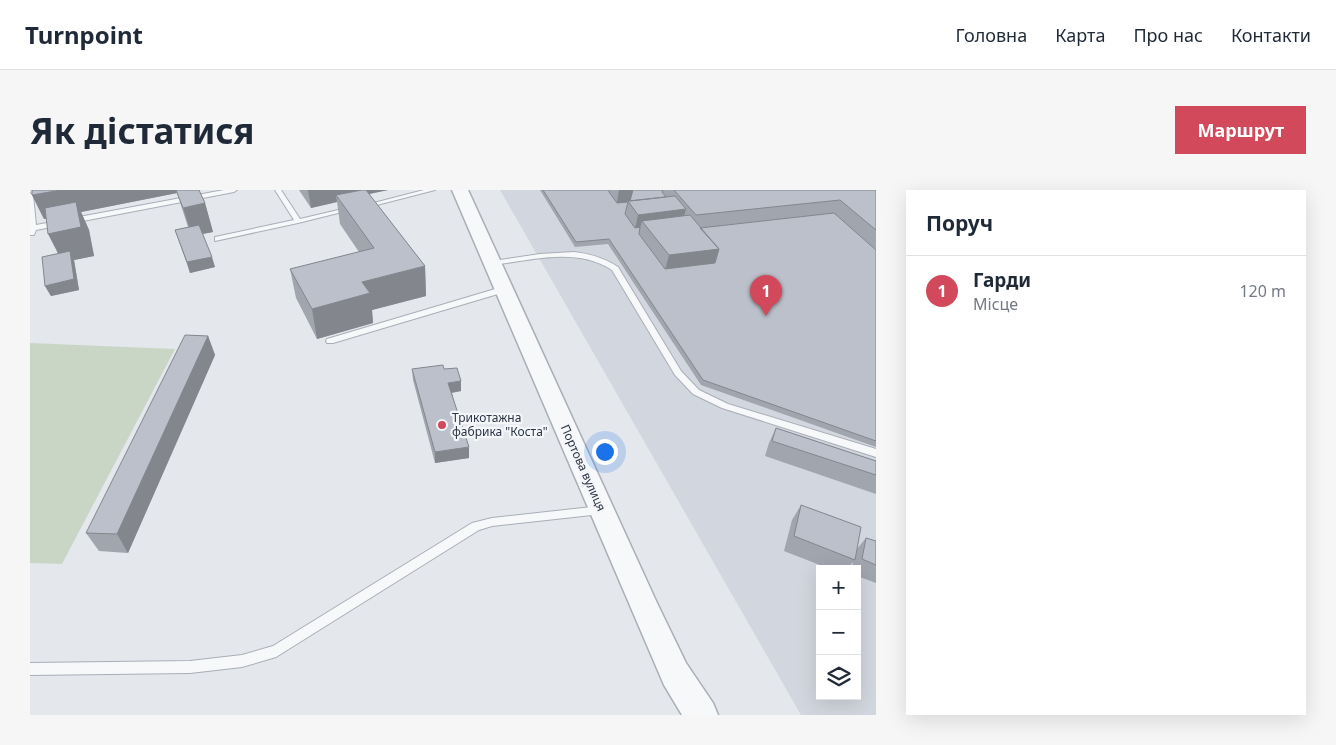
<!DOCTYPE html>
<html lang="uk">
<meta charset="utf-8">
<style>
:root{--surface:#fff;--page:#f6f6f7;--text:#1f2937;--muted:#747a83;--line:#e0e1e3;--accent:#d1495b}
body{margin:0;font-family:"Noto Sans",sans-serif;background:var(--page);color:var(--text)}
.controls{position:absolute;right:15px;bottom:15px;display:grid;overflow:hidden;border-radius:0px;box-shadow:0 5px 20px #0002}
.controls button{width:45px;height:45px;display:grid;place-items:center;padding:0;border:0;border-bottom:1px solid var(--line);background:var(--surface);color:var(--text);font:25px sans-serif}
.you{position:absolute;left:574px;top:261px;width:18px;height:18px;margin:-12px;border:4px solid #fff;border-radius:50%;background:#1a73e8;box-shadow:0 0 0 8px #1a73e833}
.badge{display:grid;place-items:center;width:32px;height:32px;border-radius:50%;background:var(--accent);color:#fff;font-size:16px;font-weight:700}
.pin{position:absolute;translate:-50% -41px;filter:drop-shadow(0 1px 2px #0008)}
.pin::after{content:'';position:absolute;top:26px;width:18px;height:15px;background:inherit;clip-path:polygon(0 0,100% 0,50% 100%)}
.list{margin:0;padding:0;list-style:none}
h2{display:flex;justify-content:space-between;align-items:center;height:65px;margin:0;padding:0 20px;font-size:21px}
h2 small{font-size:16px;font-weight:400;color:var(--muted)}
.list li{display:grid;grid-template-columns:32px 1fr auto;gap:15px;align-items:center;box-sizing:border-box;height:70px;padding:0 20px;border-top:1px solid var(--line)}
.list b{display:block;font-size:19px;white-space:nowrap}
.list p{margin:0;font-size:16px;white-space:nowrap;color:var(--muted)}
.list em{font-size:16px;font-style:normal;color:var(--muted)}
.icon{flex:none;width:28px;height:28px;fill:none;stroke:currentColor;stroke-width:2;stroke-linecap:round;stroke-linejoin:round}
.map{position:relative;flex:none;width:846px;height:525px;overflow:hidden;border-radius:0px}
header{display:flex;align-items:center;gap:30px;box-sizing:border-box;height:70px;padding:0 25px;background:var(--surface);border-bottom:1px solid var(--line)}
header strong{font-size:24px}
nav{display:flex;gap:28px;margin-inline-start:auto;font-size:18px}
.intro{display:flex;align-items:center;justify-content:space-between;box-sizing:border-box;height:120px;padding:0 30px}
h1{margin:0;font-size:35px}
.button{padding:12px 22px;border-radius:0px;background:var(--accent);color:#fff;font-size:18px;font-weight:700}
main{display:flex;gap:30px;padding:0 30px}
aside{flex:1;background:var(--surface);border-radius:0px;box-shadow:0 5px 20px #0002}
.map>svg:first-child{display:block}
</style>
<header>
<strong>Turnpoint</strong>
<nav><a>Головна</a><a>Карта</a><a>Про нас</a><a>Контакти</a></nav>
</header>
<div class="intro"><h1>Як дістатися</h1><a class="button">Маршрут</a></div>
<main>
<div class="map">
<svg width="846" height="525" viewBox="0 0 846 525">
<rect width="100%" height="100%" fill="#e4e7ec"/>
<path fill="#d2d6de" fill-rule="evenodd" d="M470,0h376v525h-75zM790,379h37v127h-37z"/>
<path fill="#c9d6c5" d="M0,153l145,6 -113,215 -32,-1z"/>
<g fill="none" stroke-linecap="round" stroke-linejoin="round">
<defs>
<path id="service" d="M194,0h13l-3,2 -198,38 -2,5h-4v-42l3,2 3,30z
M245,0h6l19,29 51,-12 3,2 -56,14 -83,18v-4l79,-17z
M394,0h11l-70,18 -3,-2z
M544,62c17,2 30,6 44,15l63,104 18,19 29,14 148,45v8l-154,-49 -29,-14 -18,-19 -63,-105c-35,-23 -80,-10 -119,-5l-4,-2 4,-2 47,-7z
M472,97h3l4,2 -1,2 -175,52h-6l-1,-2 1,-2z
M571,316l4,1 1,3 -1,3 -4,1 -109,12 -13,4 -203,127 -34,10 -52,6 -160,2v-12l160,-2 52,-6 31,-9 199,-123 20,-5z"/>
<path id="tertiary" d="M422,0h16l189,413 29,60 27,40 5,12h-36l-18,-30z"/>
</defs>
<use href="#service" stroke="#a9aeb7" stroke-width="2"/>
<use href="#tertiary" stroke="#a9aeb7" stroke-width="3"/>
<use href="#service" fill="#f7f8fa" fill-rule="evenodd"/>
<use href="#tertiary" fill="#f7f8fa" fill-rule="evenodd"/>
</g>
<path fill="#a1a5ae" d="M169,0l6,13 8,29 -11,2 13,33 -25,6 -15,-43 13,-3 -11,-34 -96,19 8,18 5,26 -20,4 5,30 -28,6 -6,-10 13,-33 -11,-34h-3l-12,-24z
M269,0h89l-19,4 56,72 1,30 -54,14 1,13 -56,16 -21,-41 -6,-29 69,-17 -19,-28 -3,-22 -26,6z
M510,0h336v257l-175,-62 -93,-141 -33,3z
M178,146l7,19 -87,198 -29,-2 -13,-18z
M382,179h32l17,22 -9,2 17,65 -34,5 -22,-83z
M746,238l100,33v33l-111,-38 4,-13z
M771,315l55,45 10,-12 10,3v42l-19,-7v-7h-5l1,-7 -6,7h-17l-46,-18 8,-31z"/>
<path fill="#83868d" d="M31,0h115l1,3 -96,19 8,18 5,26 -20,4 5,30 -28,6 -6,-10 18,-23 -15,-29 30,-22 -34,7 -12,-24z
M278,0h80l-33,7 -19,-2 1,7 -26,6z
M589,0h14l-3,14 -2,-3 -12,7z
M175,13l8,29 -21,4 -9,-28z
M656,19l-5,19 -39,-7 -3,11 -5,1 4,-18z
M689,59l-6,19 -49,6 5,-19z
M182,67l3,10 -25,6 -3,-11z
M395,76l1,30 -54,14 1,13 -56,16 -5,-30 50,-27z
M178,146l7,19 -87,198 -11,-19z
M431,191v10l-12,2 -1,-10z
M439,257v11l-34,5v-11z"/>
<path fill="#bbc0ca" stroke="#83868d" d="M2,0h29l-29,5z
M146,0h23l6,13 -22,5z
M332,0h4l59,76 -63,16 8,11 -58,16 -22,-40 84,-21 -38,-53z
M513,0h66v2l8,11 11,-1 -3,12 10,14 5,-1 -1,7 26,35 50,-6 4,-14 -19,-21 134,-15 42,37v191l-173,-61 -94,-141 -33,3z
M603,0h30l-1,2 4,5 -36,4z
M644,0h202v40l-36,-30 -144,15z
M645,6l11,13 -48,6 -10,-14z
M46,12l5,25 -33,7 -3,-26z
M660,25l29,34 -50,6 -27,-34z
M169,35l13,32 -25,5 -12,-32z
M40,61l4,28 -29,7 -3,-29z
M155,145l23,1 -91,198 -31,-1z
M413,175l1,4 13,-1 4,13 -13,2 21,64 -34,5 -23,-83z
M746,238l100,33v14l-104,-34z
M771,315l60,22 -6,33 -61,-24z
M836,348l10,3v24l-14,-6z"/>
<circle fill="#d1495b" stroke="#f4f6f9" stroke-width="2" cx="412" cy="235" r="5"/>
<g text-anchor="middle" stroke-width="4.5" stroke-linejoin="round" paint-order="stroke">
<g font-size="12" fill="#2b3445" stroke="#f4f6f9" text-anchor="start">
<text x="422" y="232">Трикотажна<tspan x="422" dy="14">фабрика "Коста"</tspan></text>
</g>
<g font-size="12" fill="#2b3445" stroke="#f4f6f9">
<text transform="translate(553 278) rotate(66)" y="4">Портова вулиця</text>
</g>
</g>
</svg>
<div class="controls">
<button>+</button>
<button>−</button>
<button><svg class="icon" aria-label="layers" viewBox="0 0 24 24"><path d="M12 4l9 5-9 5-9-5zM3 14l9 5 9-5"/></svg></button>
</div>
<div class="you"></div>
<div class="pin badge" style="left:736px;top:126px">1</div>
</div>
<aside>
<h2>Поруч<small></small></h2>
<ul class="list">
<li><span class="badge">1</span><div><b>Гарди</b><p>Місце</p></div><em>120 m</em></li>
</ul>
</aside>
</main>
